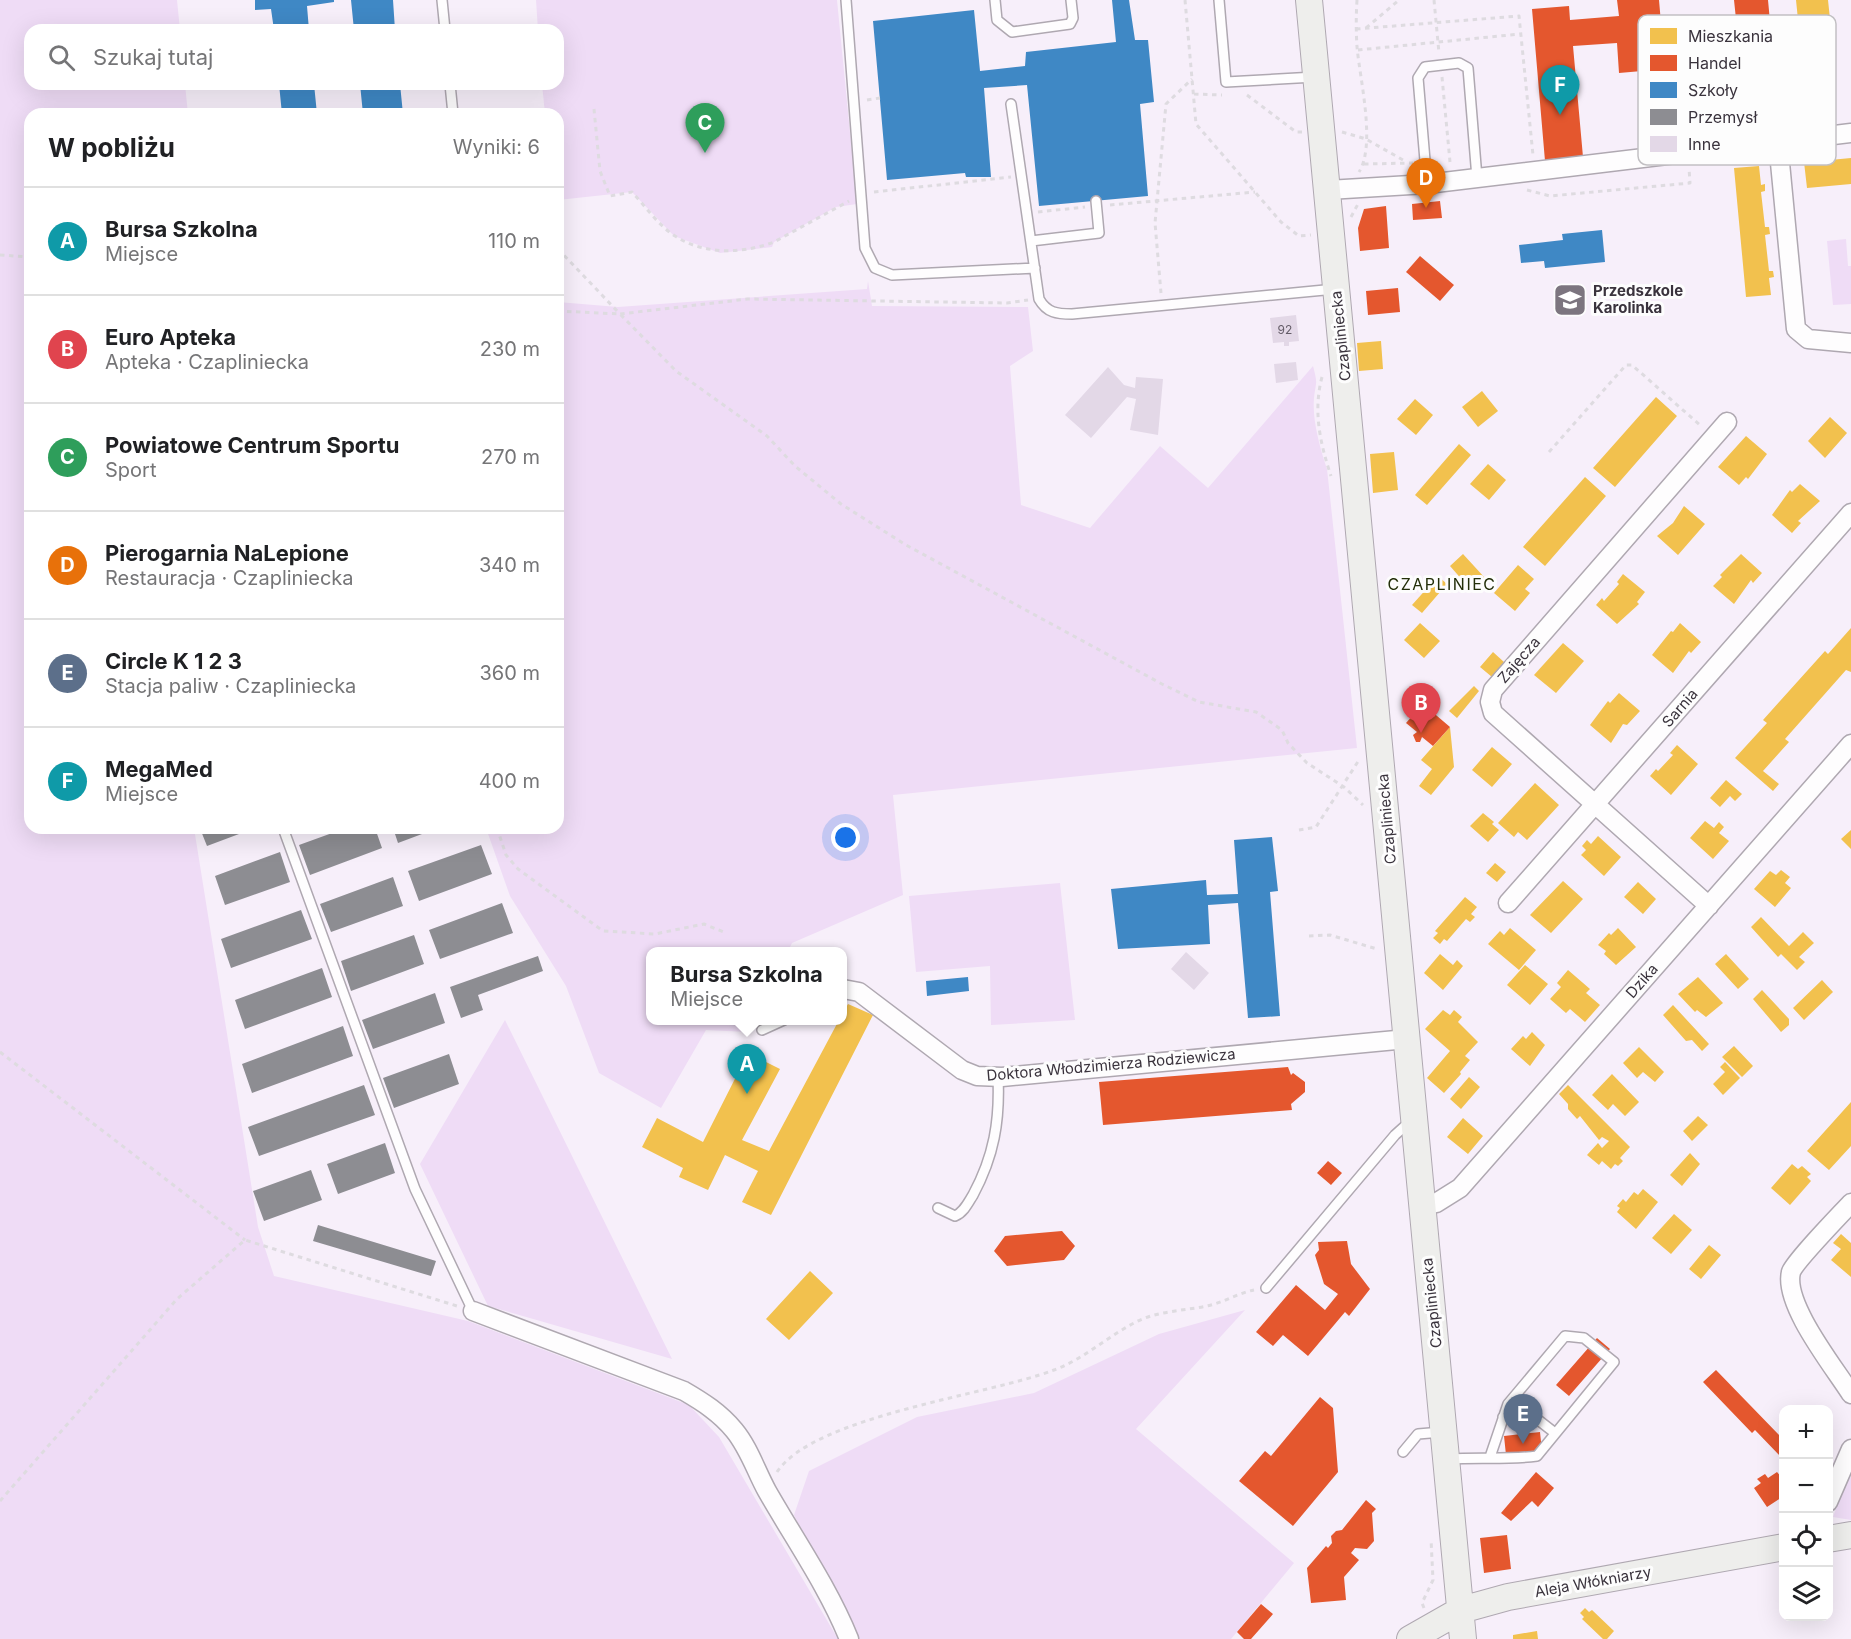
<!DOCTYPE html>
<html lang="pl">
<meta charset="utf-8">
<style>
:root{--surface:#fff;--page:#f6f6f6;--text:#202124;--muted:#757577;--line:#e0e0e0;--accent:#db2777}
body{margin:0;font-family:Inter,sans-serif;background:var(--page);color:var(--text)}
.controls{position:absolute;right:18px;bottom:18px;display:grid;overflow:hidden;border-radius:12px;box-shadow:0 6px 24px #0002}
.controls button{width:54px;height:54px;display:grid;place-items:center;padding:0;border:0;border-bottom:2px solid var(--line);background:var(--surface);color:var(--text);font:30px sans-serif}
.you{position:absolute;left:846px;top:838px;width:21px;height:21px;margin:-15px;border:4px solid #fff;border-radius:50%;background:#1a73e8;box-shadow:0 0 0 9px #1a73e833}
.badge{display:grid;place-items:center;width:39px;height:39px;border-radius:50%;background:var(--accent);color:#fff;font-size:20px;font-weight:700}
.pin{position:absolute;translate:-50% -50px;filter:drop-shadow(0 2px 3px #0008)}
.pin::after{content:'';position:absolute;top:32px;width:21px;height:18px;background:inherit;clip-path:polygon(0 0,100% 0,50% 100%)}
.popup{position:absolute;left:646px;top:947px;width:201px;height:78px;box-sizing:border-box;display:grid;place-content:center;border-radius:12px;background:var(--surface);filter:drop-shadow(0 2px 4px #0005);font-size:20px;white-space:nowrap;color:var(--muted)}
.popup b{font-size:22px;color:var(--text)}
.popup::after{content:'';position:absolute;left:50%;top:100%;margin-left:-12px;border:12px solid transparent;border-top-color:var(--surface)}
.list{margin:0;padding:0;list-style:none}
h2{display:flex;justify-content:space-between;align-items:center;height:78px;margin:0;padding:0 24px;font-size:26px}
h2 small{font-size:20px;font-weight:400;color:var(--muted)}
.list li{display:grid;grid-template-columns:39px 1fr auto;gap:18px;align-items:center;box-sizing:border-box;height:108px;padding:0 24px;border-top:2px solid var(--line)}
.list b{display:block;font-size:22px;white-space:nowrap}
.list p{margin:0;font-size:20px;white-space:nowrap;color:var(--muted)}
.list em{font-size:20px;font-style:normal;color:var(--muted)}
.icon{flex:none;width:33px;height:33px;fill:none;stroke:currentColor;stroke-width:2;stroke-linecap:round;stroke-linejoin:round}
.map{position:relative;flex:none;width:1851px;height:1639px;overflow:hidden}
.search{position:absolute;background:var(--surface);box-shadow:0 6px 24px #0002;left:24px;top:24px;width:540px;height:66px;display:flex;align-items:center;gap:15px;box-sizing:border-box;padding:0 21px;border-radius:18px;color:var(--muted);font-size:22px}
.panel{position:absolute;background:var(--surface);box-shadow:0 6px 24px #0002;left:24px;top:108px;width:540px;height:726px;border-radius:18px}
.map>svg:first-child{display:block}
</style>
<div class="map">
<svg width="1851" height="1639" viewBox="0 0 1851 1639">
<rect width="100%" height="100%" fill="#f7effa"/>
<path fill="#efdcf6" d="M0,0h177l3,30h-150v54h155l3,30h-158v714h164l64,399 16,49 194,45 221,84 30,32 119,202h-838z
M536,0h301l20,204 -21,3 -62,35 -2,5 -52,6 -46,-17 -42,-44 -74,8v-86h-13l-3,-30h16v-54h-20z
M1846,239l2,27h3v38l-18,1 -6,-64z
M868,281l4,25 156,1 5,44 -23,15 11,139 69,23 70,-82 48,42 105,-122c5,19 3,14 1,32 -2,22 6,50 13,71l30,279 -464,47 10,100 -111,48 -4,8 -137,1v68l102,1 -5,11 -42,-2 -45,78 -62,-35 -33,-87 -56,-90 -24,-68h72v-526l60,5 249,-18z
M1060,883l15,137 -84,5 -1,-59 -74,6 -7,-76z
M505,1020l167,339 -184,-53 -68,-142z
M1245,1310l-109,119 158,134 -63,76h-377l-60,-124 15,-44 108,-54 117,-24 125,-59z
M1851,1477v43l-18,-3 13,-35z"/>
<path fill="#f2c14e" d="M1796,0h32l8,76 -32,3z
M1823,156h7v4l21,-2v26l-44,4 -3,-26 19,-2z
M1759,166l2,19 4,-1v7l-4,1 4,35h4l1,7 -5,1 4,36h4l1,6 -5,1 2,17 -25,2 -12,-129z
M1381,341l2,28 -24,2 -2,-28z
M1482,391l16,20 -20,16 -16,-20z
M1656,397l21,19 -62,71 -22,-19z
M1415,399l18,16 -17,20 -19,-16z
M1830,417l17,16 -22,25 -17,-17z
M1746,436l21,18 -19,25 -2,-2 -7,8 -21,-18z
M1459,444l12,11 -44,50 -12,-10z
M1394,452l4,38 -25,3 -3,-39z
M1488,464l18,16 -17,20 -19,-16z
M1585,477l21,19 -61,70 -22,-19z
M1800,484l20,17 -22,20 3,2 -9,10 -20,-18 18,-25 2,2z
M1684,506l21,18 -27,31 -21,-19 16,-13z
M1463,554l22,24 -14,12 -21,-24z
M1741,554l21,19 -9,10 -2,-3 -17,24 -21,-18 9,-9 -2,-2z
M1518,565l16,14 -9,10 5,4 -15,18 -21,-18z
M1623,574l22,18 -8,10 2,2 -22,20 -21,-19 6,-7 2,3 15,-17 -2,-2z
M1438,576l9,8 -25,29 -10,-8z
M1420,623l20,18 -16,17 -20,-18z
M1680,623l21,19 -10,11 -2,-2 -16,22 -21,-18 19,-24 2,1z
M1851,628v44l-5,-2 -61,69 4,3 -26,29 16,13 -6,7 -38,-33 32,-35 -4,-3 62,-69 3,3z
M1563,643l21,18 -28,32 -22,-18z
M1493,652l11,10 -12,15 -12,-10z
M1474,686l5,5 -22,27 -8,-7z
M1619,693l21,18 -13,14 -4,-1 -12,19 -21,-18 18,-24 2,2z
M1450,727l4,40 -23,28 -12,-9 13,-17 -11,-9z
M1677,745l21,19 -27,31 -21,-19 6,-7 2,2 15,-16 -3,-2z
M1492,747l20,17 -20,23 -20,-17z
M1726,780l16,14 -7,7 -5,-5 -10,11 -10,-9z
M1535,783l24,22 -32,35 -9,-8 -4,5 -16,-14z
M1483,813l11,9 -2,2 7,6 -11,12 -18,-16z
M1705,821l9,7 5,-6 5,5 -5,6 10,8 -16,18 -23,-21z
M1851,830v19l-10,-10z
M1598,836l23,21 -17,19 -23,-21 5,-5 -4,-4 5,-6 4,4z
M1495,863l11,9 -9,10 -11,-9z
M1781,870l9,7 -5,6 6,5 -16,19 -21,-18 16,-18 6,4z
M1563,881l20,18 -32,34 -21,-18z
M1638,882l18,17 -13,15 -19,-17z
M1465,897l12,10 -6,7 4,3 -5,5 -4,-3 -19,22 -3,-2 -4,5 -7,-6 5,-5 -3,-2z
M1761,917l28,29 14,-14 11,11 -15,14 6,5 -8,8 -16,-16 -3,3 -27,-30z
M1510,928l26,22 -17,20 -31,-26 12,-13 4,4z
M1618,928l18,19 -20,18 -12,-11 2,-3 -8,-6 11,-12 2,2z
M1440,954l13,11 4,-5 6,6 -20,24 -19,-17z
M1726,954l23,25 -11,10 -23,-25z
M1525,965l23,19 -18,21 -23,-20z
M1568,970l22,19 -4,4 14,12 -15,17 -15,-13 -4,4 -16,-14 11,-12 -4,-4z
M1698,977l25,26 -17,14 -9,-7 -2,2 -17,-18z
M1822,980l11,12 -29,28 -11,-12z
M1762,990l27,29v6l-8,7 -28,-33z
M848,1004l25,11 -102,200 -29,-13 16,-31 -33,-16 -17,35 -29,-13 4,-9 -41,-21 15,-29 46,24 45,-89 32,16 -38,71 27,11 70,-131h4v-7z
M1673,1005l36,39 -7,7 -10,-11 -6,1 -23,-26z
M1443,1010l7,5 4,-5 8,7 -4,5 20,20 -13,14 5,4 -10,12 1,2 -17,19 -17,-15 23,-27 -25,-22z
M1532,1032l13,13 -15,21 -19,-17 12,-13 3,3z
M1734,1046l19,20 -11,11 -20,-20z
M1639,1047l25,25 -9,10 -12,-10 -6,6 -14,-15z
M1725,1062l15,16 -17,17 -10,-11 12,-12 -5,-5z
M1612,1074l27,28 -14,14 -12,-12 -5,6 -16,-15z
M1469,1077l11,10 -19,22 -11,-10z
M1568,1085l62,62 -10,11 3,3 -5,5 -3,-2 -4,5 -9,-8 -3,4 -12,-10 11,-12 4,5 7,-7 -7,-4 -3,3 -19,-24 -3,3 -9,-10v-5l-9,-10z
M1851,1102v44l-22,24 -22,-19z
M1698,1116l10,9 -16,16 -9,-10z
M1463,1118l20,18 -15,18 -21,-17z
M1690,1153l10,11 -18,22 -12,-11z
M1792,1164l6,5 4,-3 9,8 -4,3 4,4 -21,24 -19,-17z
M1643,1189l15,13 -22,27 -19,-17 3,-4 -3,-2 6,-7 3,3 8,-10 4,3z
M1674,1214l18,16 -21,24 -19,-16z
M1841,1234l10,9v34l-20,-17 10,-11 -8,-6z
M1709,1245l12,10 -20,24 -12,-10z
M810,1271l23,22 -44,47 -23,-21z
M1585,1608l4,4 3,-2 22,21 -7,8h-4l-21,-20 2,-2 -4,-4z
M1537,1631l1,8h-25v-4z"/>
<path fill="#e4572e" d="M1617,0h42l6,69 -46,4 -2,-30 -44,3 10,111 -38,4 -13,-152 37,-3 1,14 49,-4z
M1734,0h34l5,54 -33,3z
M1440,201l2,17 -29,2 -1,-16z
M1386,206l3,42 -29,3 -2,-23 6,-19z
M1420,256l34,29 -14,16 -34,-29z
M1398,288l2,24 -32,3 -2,-24z
M1423,704l27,23 -17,19 -11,-9 -2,5h-4l-3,-7 4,-3 -11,-9z
M1288,1067l3,8 2,-2 12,9v10l-14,12 1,6 -189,15 -4,-43z
M1328,1161l14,12 -11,12 -14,-12z
M1062,1231l13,15 -11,14 -57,6 -13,-15 11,-15z
M1347,1241l4,23 19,25 -21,27 -4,-4 -37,44 -25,-21 -10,11 -17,-14 40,-47 29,25 13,-16 -14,-10 -9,-29 4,-5 -1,-8z
M1597,1338l13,11 -41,47 -13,-11z
M1716,1370l68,70v14l-3,3 -26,-27 -3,3 -49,-51z
M1320,1397l13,11 5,64 -45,54 -54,-45 26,-30 6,5z
M1540,1432l2,19 -36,4 -2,-19z
M1536,1472l18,16 -16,19 -6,-6 -21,20 -10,-8z
M1777,1472l7,8v16l-17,11 -13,-19 7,-5 -4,-4 8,-5 3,4z
M1366,1500l10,9 -4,4 2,28 -7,8 -12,-1 -4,5 8,7 -15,17 2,23 -35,3 -4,-35 19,-22 2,2 4,-5 -1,-7 5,-5 6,-1z
M1507,1535l4,34 -27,4 -4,-35z
M1261,1604l12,10 -22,25h-7l-7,-7z"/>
<path fill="#3f88c5" d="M255,0h79v2l-27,4 2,24h-35l-3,-21 -16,1z
M351,0h42l2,30h-41z
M1112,0h17l6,40h13l6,62 -14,2 8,92 -109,10 -12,-121 -43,3 7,89h-25l-1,-4 -78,7 -14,-159 101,-11 6,61 45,-5 1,-14 90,-10z
M279,84h35l3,30h-35z
M360,84h40l3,30h-40z
M1602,230l3,32 -60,6 -1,-7 -23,2 -2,-18 44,-5 -1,-6z
M1272,837l6,54 -8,1 10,124 -32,2 -10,-115 -30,2 2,39 -92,5 -7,-60 95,-9 1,15 31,-1 -4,-54z
M968,977l1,14 -42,5 -1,-15z"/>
<path fill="#8d8d92" d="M208,828h47l-48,18 -6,-15z
M346,828h29l7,20 -72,27 -11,-30z
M393,828h45l-40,15z
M481,845l11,29 -73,27 -11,-30z
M280,852l10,30 -65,23 -10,-29z
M393,877l10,29 -72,26 -11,-28z
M502,903l11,30 -73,26 -11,-29z
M301,910l11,29 -81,29 -10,-29z
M414,935l10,29 -73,27 -10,-30z
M538,956l5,15 -65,24 5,15 -22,8 -11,-31z
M322,968l10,29 -87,32 -10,-29z
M435,993l10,30 -72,26 -11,-29z
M343,1026l10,30 -101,37 -10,-29z
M449,1054l10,30 -65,24 -11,-30z
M364,1085l11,30 -116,41 -11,-29z
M385,1143l10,30 -57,21 -11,-30z
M311,1170l11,30 -58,21 -11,-30z
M318,1225l118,36 -5,15 -118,-35z"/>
<path fill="#e3d8e7" d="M1296,315l3,26 -10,1v4h-5v-4l-11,1 -3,-25z
M1296,362l2,18 -22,3 -2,-19z
M1108,367l16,18 11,3 1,-11 27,2 -5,56 -28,-5 6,-31 -9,-2 -36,41 -26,-23z
M1186,952l23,21 -15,17 -23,-21z"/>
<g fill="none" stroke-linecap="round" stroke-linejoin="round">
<defs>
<path id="lane" d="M442,0l3,30
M846,0l19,248 10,20 17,7 143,-7
M995,0l2,20 15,12 58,-8 3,-6 -2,-18
M1219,0l7,82 89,-5
M450,84l3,30
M1011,104l28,195c8,14 18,15 33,15l263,-25
M1427,184l-9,-106 7,-11 34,-4 9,5 9,110
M1031,241l68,-8 -3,-32
M283,828l132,361 58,122
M762,1030l22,-10
M938,1208l17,8c9,-4 13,-13 18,-21 21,-39 27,-74 25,-118
M1266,1288l129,-153 10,-9 9,-1
M1503,1417l25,-5 27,21
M1403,1452l15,-18 24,-2
M1449,1459c30,-2 59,1 88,-3l77,-94 -30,-24 -19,-2 -57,68 -18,53"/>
<path id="street" d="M1778,142l18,187 12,10 43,4
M1328,190l99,-6 424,-51
M1508,903l343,-390
M1709,906l-216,-193 -3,-11 3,-12 234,-268
M843,989l16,3 103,78 15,6 25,1 405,-38
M1851,1203c-11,12 -56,58 -60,69 -8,32 43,95 60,122
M1423,1206l13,-3 24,-15 391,-444
M473,1311l211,80c19,11 36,22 50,39 15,18 22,41 33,61 28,49 61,96 82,148
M1828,1502l23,-53"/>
<path id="secondary" d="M1309,0l154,1639
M1828,1539l23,-4
M1410,1639l51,-29 47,-13 276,-50"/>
</defs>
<use href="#lane" stroke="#afa8b1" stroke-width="12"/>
<use href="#street" stroke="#afa8b1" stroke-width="21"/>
<use href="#secondary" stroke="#afa8b1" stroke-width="28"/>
<path stroke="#dedbe0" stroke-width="3" stroke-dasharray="4.5 4.5" stroke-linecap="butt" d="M1185,0l11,124 85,98 18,14 12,-1
M1357,0c-1,16 -1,31 0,47 3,33 19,98 2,125
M1434,0l5,53
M1366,28l33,-28
M1356,29l163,-13 14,139
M1358,50l162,-16
M1442,77l8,85
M1194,94l28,1
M1247,95l49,37h6
M867,100l13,-2
M594,109l6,62 10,25 22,-4c13,14 27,34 43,44 29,19 67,18 99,6l75,-41
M1342,132l24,7 37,21
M1364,164l49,-1
M1527,190l23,6 140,-13 -1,-15
M874,192l137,-15
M1110,205l145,-13
M1038,212l47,-5
M1351,217l7,-13
M558,249l62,65 128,-15 259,4 21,-3
M0,255l30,2
M1161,293l-6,-70 11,-119 26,-25
M558,311l62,3 56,57 91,65 28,30 46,38 65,41 256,139 37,18 57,10 26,18 6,13 19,20 37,24 19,18
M1322,377c-9,34 -2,66 9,99
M1549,452l77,-87h6l69,61
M497,828l9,27 12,14 85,62 52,3 49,-10 22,9
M1299,830l17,-3 43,-67
M1309,936l21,-1 47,14
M0,1052l245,188
M777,1472c37,-56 212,-77 277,-102 30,-11 54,-34 82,-48 23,-12 51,-11 75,-17 15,-4 28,-12 43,-15
M0,1501l177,-202 68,-59 212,66
M1424,1608l-2,-5 11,-23 -2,-41"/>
<use href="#lane" stroke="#fefdfe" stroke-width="9"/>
<use href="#street" stroke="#fefdfe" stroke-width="18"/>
<use href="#secondary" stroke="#eeeeec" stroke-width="26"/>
</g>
<defs>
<symbol id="school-square" viewBox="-11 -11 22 22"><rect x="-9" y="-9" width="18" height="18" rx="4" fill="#7c757f" stroke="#fdfdfd"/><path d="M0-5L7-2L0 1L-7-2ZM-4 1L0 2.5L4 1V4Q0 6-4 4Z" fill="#fff"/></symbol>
</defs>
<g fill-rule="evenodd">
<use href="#school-square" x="1551" y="281" width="38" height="38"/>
</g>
<g text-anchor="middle" stroke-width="6" stroke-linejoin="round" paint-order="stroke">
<g font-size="12" fill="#645c68">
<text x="1285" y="334">92</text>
</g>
<g font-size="15" font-weight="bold" fill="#3a333d" stroke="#fdfdfd" text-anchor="start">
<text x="1593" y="296">Przedszkole<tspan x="1593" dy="17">Karolinka</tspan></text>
</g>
<g font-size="15" fill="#3a333d" stroke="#fdfdfd">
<text transform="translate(1341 336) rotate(-96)" y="5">Czapliniecka</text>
<text transform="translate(1519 660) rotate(-49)" y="5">Zajęcza</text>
<text transform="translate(1680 708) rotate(-49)" y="5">Sarnia</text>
<text transform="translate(1387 819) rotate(-95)" y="5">Czapliniecka</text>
<text transform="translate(1642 981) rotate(-49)" y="5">Dzika</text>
<text transform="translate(1111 1065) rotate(-5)" y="5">Doktora Włodzimierza Rodziewicza</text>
<text transform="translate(1432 1303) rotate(-96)" y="5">Czapliniecka</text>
<text transform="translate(1593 1582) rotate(-10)" y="5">Aleja Włókniarzy</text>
</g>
<g font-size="16" letter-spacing="1.5" fill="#232e09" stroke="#fdfdfd">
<text x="1442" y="590">CZAPLINIEC</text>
</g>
</g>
<rect x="1638" y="15" width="198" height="150" rx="9" fill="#fdfdfd" stroke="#c2c0c3" stroke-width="1.5"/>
<rect x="1650" y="28" width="27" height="16" fill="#f2c14e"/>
<rect x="1650" y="55" width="27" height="16" fill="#e4572e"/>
<rect x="1650" y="82" width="27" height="16" fill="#3f88c5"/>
<rect x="1650" y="109" width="27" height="16" fill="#8d8d92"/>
<rect x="1650" y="136" width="27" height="16" fill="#e3d8e7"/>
<g font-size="16" fill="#3a333d">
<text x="1688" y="42">Mieszkania</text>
<text x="1688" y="69">Handel</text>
<text x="1688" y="96">Szkoły</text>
<text x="1688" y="123">Przemysł</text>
<text x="1688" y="150">Inne</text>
</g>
</svg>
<div class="controls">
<button>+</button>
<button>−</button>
<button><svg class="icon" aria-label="locate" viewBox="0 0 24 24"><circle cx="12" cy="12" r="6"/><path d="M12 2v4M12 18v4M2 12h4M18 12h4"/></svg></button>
<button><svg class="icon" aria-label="layers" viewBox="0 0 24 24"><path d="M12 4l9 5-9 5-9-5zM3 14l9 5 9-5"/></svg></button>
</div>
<div class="you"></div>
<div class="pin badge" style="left:747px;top:1094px;background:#0f9aa8">A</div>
<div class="popup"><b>Bursa Szkolna</b>Miejsce</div>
<div class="pin badge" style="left:1421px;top:733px;background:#e0444e">B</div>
<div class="pin badge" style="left:705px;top:153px;background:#2e9e5b">C</div>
<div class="pin badge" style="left:1426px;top:208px;background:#e8710a">D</div>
<div class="pin badge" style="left:1523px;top:1444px;background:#5c6f8a">E</div>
<div class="pin badge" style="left:1560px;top:115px;background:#0f9aa8">F</div>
<div class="search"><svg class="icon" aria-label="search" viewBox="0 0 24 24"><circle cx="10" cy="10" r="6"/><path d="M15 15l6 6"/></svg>Szukaj tutaj</div>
<section class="panel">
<h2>W pobliżu<small>Wyniki: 6</small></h2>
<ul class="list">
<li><span class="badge" style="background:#0f9aa8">A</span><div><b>Bursa Szkolna</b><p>Miejsce</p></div><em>110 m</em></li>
<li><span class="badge" style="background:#e0444e">B</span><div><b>Euro Apteka</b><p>Apteka · Czapliniecka</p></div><em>230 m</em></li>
<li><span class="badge" style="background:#2e9e5b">C</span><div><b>Powiatowe Centrum Sportu</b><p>Sport</p></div><em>270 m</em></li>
<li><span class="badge" style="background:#e8710a">D</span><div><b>Pierogarnia NaLepione</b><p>Restauracja · Czapliniecka</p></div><em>340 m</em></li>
<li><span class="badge" style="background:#5c6f8a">E</span><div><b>Circle K 1 2 3</b><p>Stacja paliw · Czapliniecka</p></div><em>360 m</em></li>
<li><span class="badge" style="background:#0f9aa8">F</span><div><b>MegaMed</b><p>Miejsce</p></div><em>400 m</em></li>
</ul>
</section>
</div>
